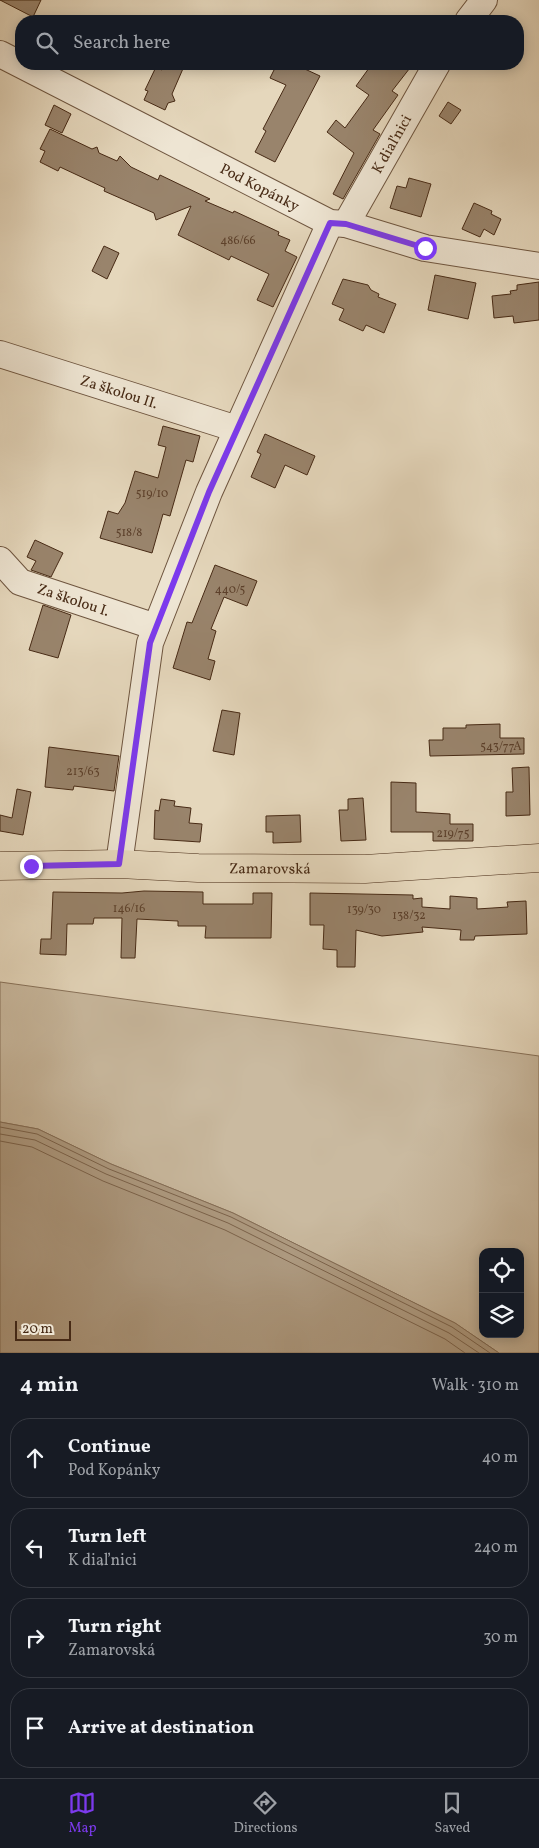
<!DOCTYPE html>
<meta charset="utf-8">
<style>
:root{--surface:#171b24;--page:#242831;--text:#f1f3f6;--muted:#9ea1a6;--line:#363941;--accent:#7c3aed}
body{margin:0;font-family:Vollkorn,serif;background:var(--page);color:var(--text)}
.controls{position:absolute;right:15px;bottom:15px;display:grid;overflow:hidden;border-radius:10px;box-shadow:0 2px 12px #0003}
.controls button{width:45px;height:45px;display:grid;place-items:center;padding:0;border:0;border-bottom:1px solid var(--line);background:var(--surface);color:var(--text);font:25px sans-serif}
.scale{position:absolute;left:15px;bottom:12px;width:56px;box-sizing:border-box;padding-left:5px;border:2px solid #472a15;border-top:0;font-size:14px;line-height:18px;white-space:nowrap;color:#472a15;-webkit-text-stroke:4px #eee5d3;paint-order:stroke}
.stop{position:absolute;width:15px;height:15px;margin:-11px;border:4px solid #7c3aed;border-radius:50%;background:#fff}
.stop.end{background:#7c3aed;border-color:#fff;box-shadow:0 1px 5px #0008}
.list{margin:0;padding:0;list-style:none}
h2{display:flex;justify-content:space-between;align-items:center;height:65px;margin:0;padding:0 20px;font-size:21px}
h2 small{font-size:16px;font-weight:400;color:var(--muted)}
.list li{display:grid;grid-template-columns:32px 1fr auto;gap:15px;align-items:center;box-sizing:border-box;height:80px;margin:0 10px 10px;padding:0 10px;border:1px solid var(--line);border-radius:20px}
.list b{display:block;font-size:19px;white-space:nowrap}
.list p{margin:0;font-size:16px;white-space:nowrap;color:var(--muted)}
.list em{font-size:16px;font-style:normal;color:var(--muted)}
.icon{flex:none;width:28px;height:28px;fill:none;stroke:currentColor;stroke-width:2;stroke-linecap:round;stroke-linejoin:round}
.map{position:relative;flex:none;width:539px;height:1353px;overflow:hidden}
.search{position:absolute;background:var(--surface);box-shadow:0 2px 12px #0003;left:15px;right:15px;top:15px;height:55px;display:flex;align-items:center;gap:12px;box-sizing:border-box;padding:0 18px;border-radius:20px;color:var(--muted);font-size:19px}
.sheet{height:425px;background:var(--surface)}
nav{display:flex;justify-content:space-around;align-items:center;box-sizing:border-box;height:70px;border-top:1px solid var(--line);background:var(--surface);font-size:14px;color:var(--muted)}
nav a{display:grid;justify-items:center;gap:2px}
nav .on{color:var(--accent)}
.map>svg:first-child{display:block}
</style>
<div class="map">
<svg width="539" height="1353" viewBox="0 0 539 1353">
<rect width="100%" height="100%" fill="#e5d7bc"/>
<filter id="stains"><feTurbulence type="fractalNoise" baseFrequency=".004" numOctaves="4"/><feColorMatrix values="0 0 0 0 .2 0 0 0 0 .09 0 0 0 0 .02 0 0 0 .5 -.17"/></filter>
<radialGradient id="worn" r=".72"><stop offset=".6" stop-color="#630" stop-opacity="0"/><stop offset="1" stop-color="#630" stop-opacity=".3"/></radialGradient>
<path fill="#cabaa0" stroke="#88725a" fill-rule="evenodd" d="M0,982l539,74v297h-40l-44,-30 -222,-110 -122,-49 -73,-35 -38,-7zM483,1252h37v82h-37z"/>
<path fill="#af9c83" stroke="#856e57" d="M0,1122l38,7 73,35 122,49 222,110 44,30h-499z"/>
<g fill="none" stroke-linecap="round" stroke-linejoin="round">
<path stroke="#7b634c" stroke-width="1" d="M0,1127l37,7 72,35 122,48 221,110 38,26
M0,1134l35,6 71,34 122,49 221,110 30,20
M0,1141l32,6 71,34 122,49 220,109 20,14"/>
</g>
<path fill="#99846c" stroke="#472a15" d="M0,0h41l-8,17z
M165,64h20l-13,30 3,7 -7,2 -3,7 -21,-10 4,-9 -3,-1 11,-23 6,3z
M277,64h17l26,12 -45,86 -20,-10 11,-21 -3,-2 23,-44 -16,-7z
M372,64h41l-21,27 6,4 -25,35 7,4 -37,65 -10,-5 21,-41 -27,-21 9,-12 9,8 24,-33 -13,-9z
M448,102l13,8 -10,14 -12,-8z
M54,105l17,9 -9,19 -17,-8z
M50,129l42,20 5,-2 2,6 18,8 3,-5 11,11 27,13 2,-5 50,24 -5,2 28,12 1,-2 45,21 -1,3 12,5 -5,11 12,6 -24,50 -16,-7 12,-26 -38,-18 -2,4 -51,-25 13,-29 -35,14 -2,-7 -50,-22 1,-3 -45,-21 -2,4 -18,-9 5,-11 -5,-2z
M409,178l22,6 -10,33 -31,-9 7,-22 9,2z
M474,203l18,8 -1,3 10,5 -7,16 -10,-6 -4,8 -18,-8z
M104,246l15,7 -12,26 -15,-8z
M435,275l41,8 -8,36 -40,-9z
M343,279l25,6 3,5 8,4 -1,3 18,7 -12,29 -18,-8 -3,6 -24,-11 5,-11 -12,-5z
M539,282v38l-25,3 -1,-7 -19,2 -2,-22 19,-2 -1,-3 7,-1v-5z
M163,426l37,10 -7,26 -7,-2 -16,56 -7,-2 -11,39 -52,-15 8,-27 10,3 7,-11 10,-32 23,7 8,-31 -8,-2z
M265,434l50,22 -8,19 -22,-10 -10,23 -24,-11 10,-23 -4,-2z
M35,540l28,13 -12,24 -20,-7 5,-9 -9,-4z
M215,565l42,16 -10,25 -23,-9 -13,32 5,2 -8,28 7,2 -5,19 -37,-12 14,-46 5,1z
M43,605l28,10 -13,43 -29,-8z
M222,710l18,3 -6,42 -21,-4z
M500,724v14h24v16l-94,2 -1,-16h14v-12h23v-3z
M49,747l70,9 -5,35 -40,-5 -1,4 -28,-3z
M529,767l1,48 -24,1v-24h7l-1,-24z
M391,782l25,1v29l34,2v10h23v17h-40v-9h-42z
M17,789l14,3 -8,43 -23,-4v-16l12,3z
M363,798l3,42 -25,1 -2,-31h9v-11z
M161,799l14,2 -1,5 17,2 -2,15 13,1 -2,18 -46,-3 1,-29 4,1z
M300,815l1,27 -28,1v-11h-7v-16z
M144,891l59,1v12h50v-11h19l-1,45h-66l1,-12h-28v-5l-41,-2 -2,39h-14l1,-40h-28l-1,6h-26l-1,31 -26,-1 1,-15h10l2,-47 69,1z
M310,893l103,2v4l9,-1v9l28,2v-13l27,2v11l31,-2 -1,-5 19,-1 1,33 -52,2 -1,4h-14l1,-10 -39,-3 1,5 -41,4 -26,-6 -1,37h-18v-17l-14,-1 1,-24h-14z"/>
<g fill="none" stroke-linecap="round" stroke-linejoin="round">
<defs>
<g id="minor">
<path d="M468,21l16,-21"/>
<path id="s1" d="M0,54l330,169 16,1 79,24 114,18"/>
<path id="s2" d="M346,224l91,-160"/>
<path id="s3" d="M0,354l237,75"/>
<path id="s4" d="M0,560l20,22 136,45"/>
<path d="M119,864l31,-221 59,-151 121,-269"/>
</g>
<g id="major">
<path id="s5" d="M0,866l119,-2 79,4 167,1 174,-11"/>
</g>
</defs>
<use href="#minor" stroke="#6e553f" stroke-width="28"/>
<use href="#major" stroke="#472a15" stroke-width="29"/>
<use href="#minor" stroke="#eee5d3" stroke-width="26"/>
<use href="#major" stroke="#e5d7bc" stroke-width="28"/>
</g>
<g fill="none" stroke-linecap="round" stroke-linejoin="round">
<path stroke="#7c3aed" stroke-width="6" d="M31,866l88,-2 31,-221 59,-151 121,-269 16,1 79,24"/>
</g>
<g text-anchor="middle" stroke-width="4.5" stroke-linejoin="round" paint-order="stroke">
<g font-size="12" fill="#5c402b">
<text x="238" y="244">486/66</text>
<text x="152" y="497">519/10</text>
<text x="129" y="536">518/8</text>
<text x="230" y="593">440/5</text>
<text x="501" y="750">543/77A</text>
<text x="83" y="775">213/63</text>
<text x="453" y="837">219/75</text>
<text x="129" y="912">146/16</text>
<text x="364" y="913">139/30</text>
<text x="409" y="919">138/32</text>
</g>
<g font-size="15" fill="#472a15" stroke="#eee5d3">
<text dy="5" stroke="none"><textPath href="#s2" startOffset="92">K diaľnici</textPath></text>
<text dy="5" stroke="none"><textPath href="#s1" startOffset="292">Pod Kopánky</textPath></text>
<text dy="5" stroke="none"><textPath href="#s3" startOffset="125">Za školou II.</textPath></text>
<text dy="5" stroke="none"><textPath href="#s4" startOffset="86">Za školou I.</textPath></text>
<text dy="5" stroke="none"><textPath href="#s5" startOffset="270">Zamarovská</textPath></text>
</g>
</g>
<rect width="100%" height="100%" filter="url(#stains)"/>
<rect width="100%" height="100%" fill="url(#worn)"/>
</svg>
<div class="controls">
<button><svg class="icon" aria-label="locate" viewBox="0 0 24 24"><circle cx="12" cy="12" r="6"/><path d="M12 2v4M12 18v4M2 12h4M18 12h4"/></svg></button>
<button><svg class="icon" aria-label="layers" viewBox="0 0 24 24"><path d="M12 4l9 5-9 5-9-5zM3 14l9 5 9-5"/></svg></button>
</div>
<div class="scale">20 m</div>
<div class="stop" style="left:425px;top:248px"></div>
<div class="stop end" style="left:31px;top:866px"></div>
<div class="search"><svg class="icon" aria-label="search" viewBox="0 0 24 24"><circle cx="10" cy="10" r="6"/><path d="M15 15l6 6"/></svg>Search here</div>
</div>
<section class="sheet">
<h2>4 min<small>Walk · 310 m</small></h2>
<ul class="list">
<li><svg class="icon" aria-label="ahead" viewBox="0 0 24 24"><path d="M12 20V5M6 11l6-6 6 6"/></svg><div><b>Continue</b><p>Pod Kopánky</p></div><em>40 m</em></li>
<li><svg class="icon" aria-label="left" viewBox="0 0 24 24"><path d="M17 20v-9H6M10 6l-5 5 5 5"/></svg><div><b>Turn left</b><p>K diaľnici</p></div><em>240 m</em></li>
<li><svg class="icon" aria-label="right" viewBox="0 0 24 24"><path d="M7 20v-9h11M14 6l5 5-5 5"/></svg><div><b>Turn right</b><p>Zamarovská</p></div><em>30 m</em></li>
<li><svg class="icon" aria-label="arrive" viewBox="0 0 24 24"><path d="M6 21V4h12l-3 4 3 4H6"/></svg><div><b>Arrive at destination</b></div></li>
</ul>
</section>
<nav>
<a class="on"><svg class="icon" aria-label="map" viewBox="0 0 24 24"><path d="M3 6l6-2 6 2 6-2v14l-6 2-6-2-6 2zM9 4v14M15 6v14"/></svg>Map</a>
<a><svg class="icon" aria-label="directions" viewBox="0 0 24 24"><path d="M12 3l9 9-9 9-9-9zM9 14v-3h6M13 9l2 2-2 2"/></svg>Directions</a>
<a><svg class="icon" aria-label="saved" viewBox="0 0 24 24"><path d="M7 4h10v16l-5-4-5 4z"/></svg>Saved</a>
</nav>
